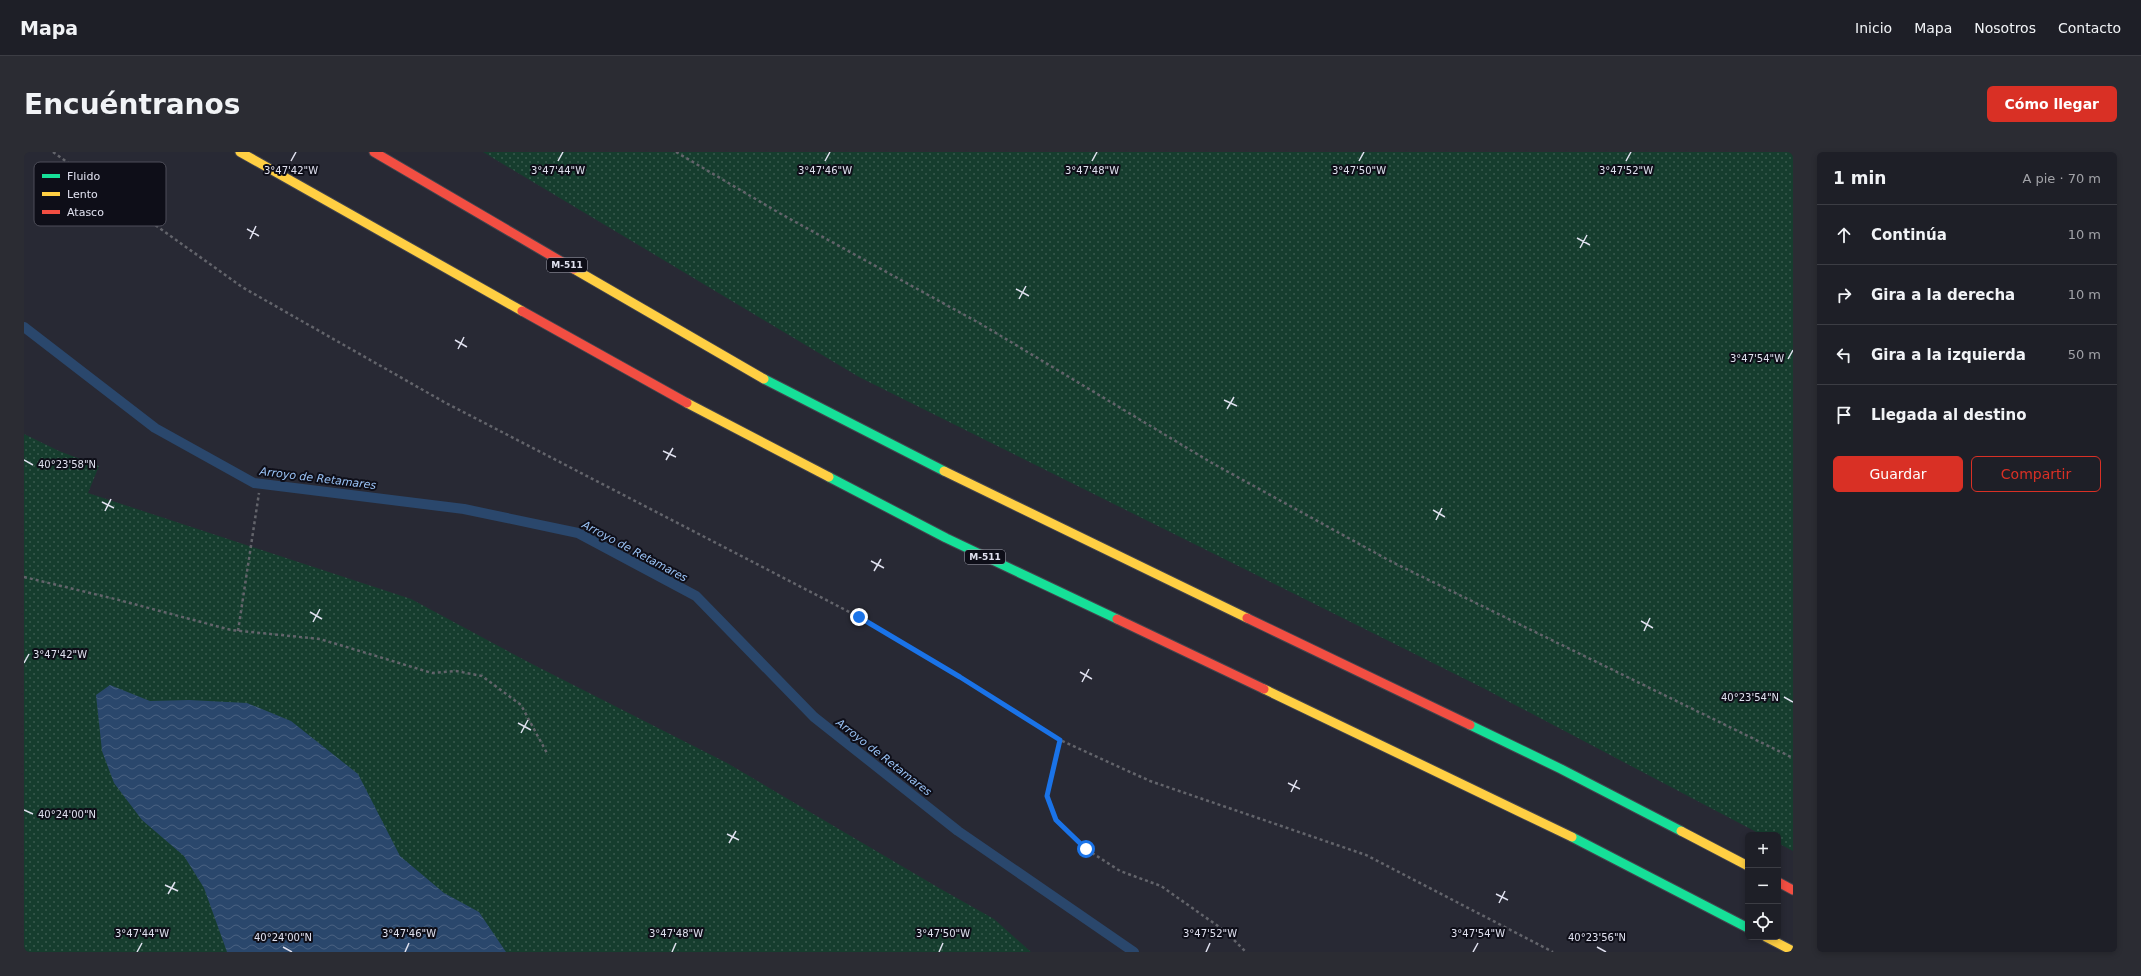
<!DOCTYPE html>
<html lang="es">
<meta charset="utf-8">
<style>
:root{--surface:#1e1f27;--page:#2b2c33;--text:#f1f3f6;--muted:#a1a2a7;--line:#3c3d44;--accent:#d93025}
body{margin:0;font-family:"DejaVu Sans",sans-serif;background:var(--page);color:var(--text)}
.controls{position:absolute;right:12px;bottom:12px;display:grid;overflow:hidden;border-radius:6px;box-shadow:0 2px 6px #0003}
.controls button{width:36px;height:36px;display:grid;place-items:center;padding:0;border:0;border-bottom:1px solid var(--line);background:var(--surface);color:var(--text);font:20px sans-serif}
.stop{position:absolute;width:12px;height:12px;margin:-9px;border:3px solid #1a73e8;border-radius:50%;background:#fff}
.stop.end{background:#1a73e8;border-color:#fff;box-shadow:0 1px 4px #0008}
.list{margin:0;padding:0;list-style:none}
h2{display:flex;justify-content:space-between;align-items:center;height:52px;margin:0;padding:0 16px;font-size:17px}
h2 small{font-size:13px;font-weight:400;color:var(--muted)}
.list li{display:grid;grid-template-columns:26px 1fr auto;gap:12px;align-items:center;box-sizing:border-box;height:60px;padding:0 16px;border-top:1px solid var(--line)}
.list b{display:block;font-size:15px;white-space:nowrap}
.list em{font-size:13px;font-style:normal;color:var(--muted)}
.actions{display:flex;gap:8px;padding:12px 16px}
.actions a{flex:1;padding:9px 0;border:1px solid var(--accent);border-radius:6px;text-align:center;font-size:14px;color:var(--accent)}
.actions .main{background:var(--accent);color:#fff}
.icon{flex:none;width:22px;height:22px;fill:none;stroke:currentColor;stroke-width:2;stroke-linecap:round;stroke-linejoin:round}
.map{position:relative;flex:none;width:1769px;height:800px;overflow:hidden;border-radius:6px}
header{display:flex;align-items:center;gap:24px;box-sizing:border-box;height:56px;padding:0 20px;background:var(--surface);border-bottom:1px solid var(--line)}
header strong{font-size:19px}
nav{display:flex;gap:22px;margin-inline-start:auto;font-size:14px}
.intro{display:flex;align-items:center;justify-content:space-between;box-sizing:border-box;height:96px;padding:0 24px}
h1{margin:0;font-size:28px}
.button{padding:10px 18px;border-radius:6px;background:var(--accent);color:#fff;font-size:14px;font-weight:700}
main{display:flex;gap:24px;padding:0 24px}
aside{flex:1;background:var(--surface);border-radius:6px;box-shadow:0 2px 6px #0003}
.map>svg:first-child{display:block}
</style>
<header>
<strong>Mapa</strong>
<nav><a>Inicio</a><a>Mapa</a><a>Nosotros</a><a>Contacto</a></nav>
</header>
<div class="intro"><h1>Encuéntranos</h1><a class="button">Cómo llegar</a></div>
<main>
<div class="map">
<svg width="1769" height="800" viewBox="0 0 1769 800">
<defs>
<pattern id="green-dots" width="8" height="8" patternUnits="userSpaceOnUse"><rect width="8" height="8" fill="#163d2e"/><path d="M2 2h.1M6 6h.1" fill="none" stroke="#38594d" stroke-width="1.8" stroke-linecap="round"/></pattern>
<pattern id="water-waves" width="16" height="10" patternUnits="userSpaceOnUse"><rect width="16" height="10" fill="#2a476c"/><path d="M0 5q4-4 8 0t8 0" fill="none" stroke="#496181"/></pattern>
</defs>
<rect width="100%" height="100%" fill="#282934"/>
<path fill="url(#green-dots)" d="M459,0h1310v699l-15,-8v-8h-16l-279,-147 -624,-311z
M0,282l35,17 40,15 -11,27 323,106 119,64 197,100 212,125 55,31 37,33h-1007z"/>
<path fill="url(#water-waves)" d="M86,533l40,16 39,-1 58,3 44,18 67,53 42,82 44,37 35,19 27,40h-279l-23,-64 -20,-32 -42,-36 -28,-37 -12,-32 -6,-56z"/>
<g fill="none" stroke-linecap="round" stroke-linejoin="round">
<path stroke="#2a476c" stroke-width="10" d="M0,175l131,101 99,55 210,26 114,24 118,63 118,121 144,114 176,121"/>
<defs>
<path id="fast" d="M740,227l180,92
M805,325l117,61 171,81
M1446,573l91,44 120,62
M1548,685l176,91"/>
<path id="slow" d="M216,0l282,159
M550,117l190,110
M663,251l142,74
M920,319l303,147
M1240,537l308,148
M1657,679l67,35
M1742,785l27,14"/>
<path id="jam" d="M350,0l200,117
M498,159l165,92
M1223,466l223,107
M1093,467l147,70
M1754,730l15,8"/>
</defs>
<use href="#fast" stroke="#43444d" stroke-width="11"/>
<use href="#slow" stroke="#43444d" stroke-width="11"/>
<use href="#jam" stroke="#43444d" stroke-width="11"/>
<path stroke="#63646b" stroke-width="2.5" stroke-dasharray="3 3" stroke-linecap="butt" d="M29,0l189,135 202,115 415,215 102,60 99,63 90,41 216,74 187,97
M652,0l105,62 200,110 231,139 180,99 401,196
M0,425l91,22 116,31 89,9 112,34 24,-2 26,5 39,29 27,50
M214,479l21,-138
M1036,588l-13,56 9,24 30,29 34,22 41,15 64,45 21,21"/>
<use href="#fast" stroke="#16e098" stroke-width="9"/>
<use href="#slow" stroke="#ffcf43" stroke-width="9"/>
<use href="#jam" stroke="#f24e42" stroke-width="9"/>
</g>
<g fill="none" stroke-linecap="round" stroke-linejoin="round">
<path stroke="#1a73e8" stroke-width="5" d="M835,465l101,60 100,63 -13,56 9,24 30,29"/>
</g>
<path fill="none" stroke="#e0e1ef" stroke-width="1.5" d="M267,9l5,-9M534,9l5,-9M801,9l5,-9M1068,9l5,-9M1335,9l5,-9M1602,9l5,-9M223,77l12,7M1553,86l13,7M226,87l6,-13M1556,96l7,-13M992,137l13,7M995,147l7,-13M431,188l12,7M434,197l6,-12M1764,207l5,-9M1200,248l13,6M1203,257l7,-12M639,299l13,6M0,308l9,5M642,308l7,-12M78,350l12,6M1409,358l12,7M81,359l6,-12M1412,368l6,-12M847,409l13,7M850,419l7,-12M286,460l12,7M1617,469l12,7M289,470l7,-13M1620,479l6,-13M0,511l5,-9M1056,520l12,7M1058,530l7,-13M1760,545l9,5M494,571l13,7M497,581l7,-13M1264,631l12,6M1267,640l6,-12M0,658l9,4M703,682l12,6M705,691l7,-12M141,733l13,6M144,742l7,-12M1472,742l12,6M1475,751l6,-12M259,795l9,5M1573,795l9,5M113,800l5,-9M381,800l4,-9M648,800l4,-9M915,800l4,-9M1182,800l4,-9M1449,800l5,-9"/>
<g text-anchor="middle" stroke-width="4" stroke-linejoin="round" paint-order="stroke">
<g fill="#0e0e18" stroke="#a1a2ae" stroke-width="1">
<rect x="523" y="106" width="40" height="14" rx="3"/>
<rect x="941" y="398" width="40" height="14" rx="3"/>
</g>
<g font-size="9" font-weight="bold" fill="#e0e1ef">
<text x="543" y="116">M-511</text>
<text x="961" y="408">M-511</text>
</g>
<g font-size="11" font-style="italic" fill="#9ac3f6" stroke="#0e0e18">
<text transform="translate(294 326) rotate(7)" y="4">Arroyo de Retamares</text>
<text transform="translate(611 399) rotate(28)" y="4">Arroyo de Retamares</text>
<text transform="translate(860 605) rotate(38)" y="4">Arroyo de Retamares</text>
</g>
</g>
<rect x="10" y="10" width="132" height="64" rx="6" fill="#0e0e18" stroke="#4d4d58" stroke-width="1"/>
<rect x="18" y="22" width="18" height="4" fill="#16e098"/>
<rect x="18" y="40" width="18" height="4" fill="#ffcf43"/>
<rect x="18" y="58" width="18" height="4" fill="#f24e42"/>
<g font-size="11" fill="#e0e1ef">
<text x="43" y="28">Fluido</text>
<text x="43" y="46">Lento</text>
<text x="43" y="64">Atasco</text>
</g>
<g font-size="10" text-anchor="middle" fill="#e0e1ef" stroke="#0e0e18" stroke-width="4" stroke-linejoin="round" paint-order="stroke">
<text x="267" y="22">3°47'42"W</text>
<text x="534" y="22">3°47'44"W</text>
<text x="801" y="22">3°47'46"W</text>
<text x="1068" y="22">3°47'48"W</text>
<text x="1335" y="22">3°47'50"W</text>
<text x="1602" y="22">3°47'52"W</text>
<text x="1733" y="210">3°47'54"W</text>
<text x="43" y="316">40°23'58"N</text>
<text x="36" y="506">3°47'42"W</text>
<text x="1726" y="549">40°23'54"N</text>
<text x="43" y="666">40°24'00"N</text>
<text x="118" y="785">3°47'44"W</text>
<text x="385" y="785">3°47'46"W</text>
<text x="652" y="785">3°47'48"W</text>
<text x="919" y="785">3°47'50"W</text>
<text x="1186" y="785">3°47'52"W</text>
<text x="1454" y="785">3°47'54"W</text>
<text x="259" y="789">40°24'00"N</text>
<text x="1573" y="789">40°23'56"N</text>
</g>
</svg>
<div class="controls">
<button>+</button>
<button>−</button>
<button><svg class="icon" aria-label="locate" viewBox="0 0 24 24"><circle cx="12" cy="12" r="6"/><path d="M12 2v4M12 18v4M2 12h4M18 12h4"/></svg></button>
</div>
<div class="stop" style="left:1062px;top:697px"></div>
<div class="stop end" style="left:835px;top:465px"></div>
</div>
<aside>
<h2>1 min<small>A pie · 70 m</small></h2>
<ul class="list">
<li><svg class="icon" aria-label="ahead" viewBox="0 0 24 24"><path d="M12 20V5M6 11l6-6 6 6"/></svg><div><b>Continúa</b></div><em>10 m</em></li>
<li><svg class="icon" aria-label="right" viewBox="0 0 24 24"><path d="M7 20v-9h11M14 6l5 5-5 5"/></svg><div><b>Gira a la derecha</b></div><em>10 m</em></li>
<li><svg class="icon" aria-label="left" viewBox="0 0 24 24"><path d="M17 20v-9H6M10 6l-5 5 5 5"/></svg><div><b>Gira a la izquierda</b></div><em>50 m</em></li>
<li><svg class="icon" aria-label="arrive" viewBox="0 0 24 24"><path d="M6 21V4h12l-3 4 3 4H6"/></svg><div><b>Llegada al destino</b></div></li>
</ul>
<div class="actions"><a class="main">Guardar</a><a>Compartir</a></div>
</aside>
</main>
